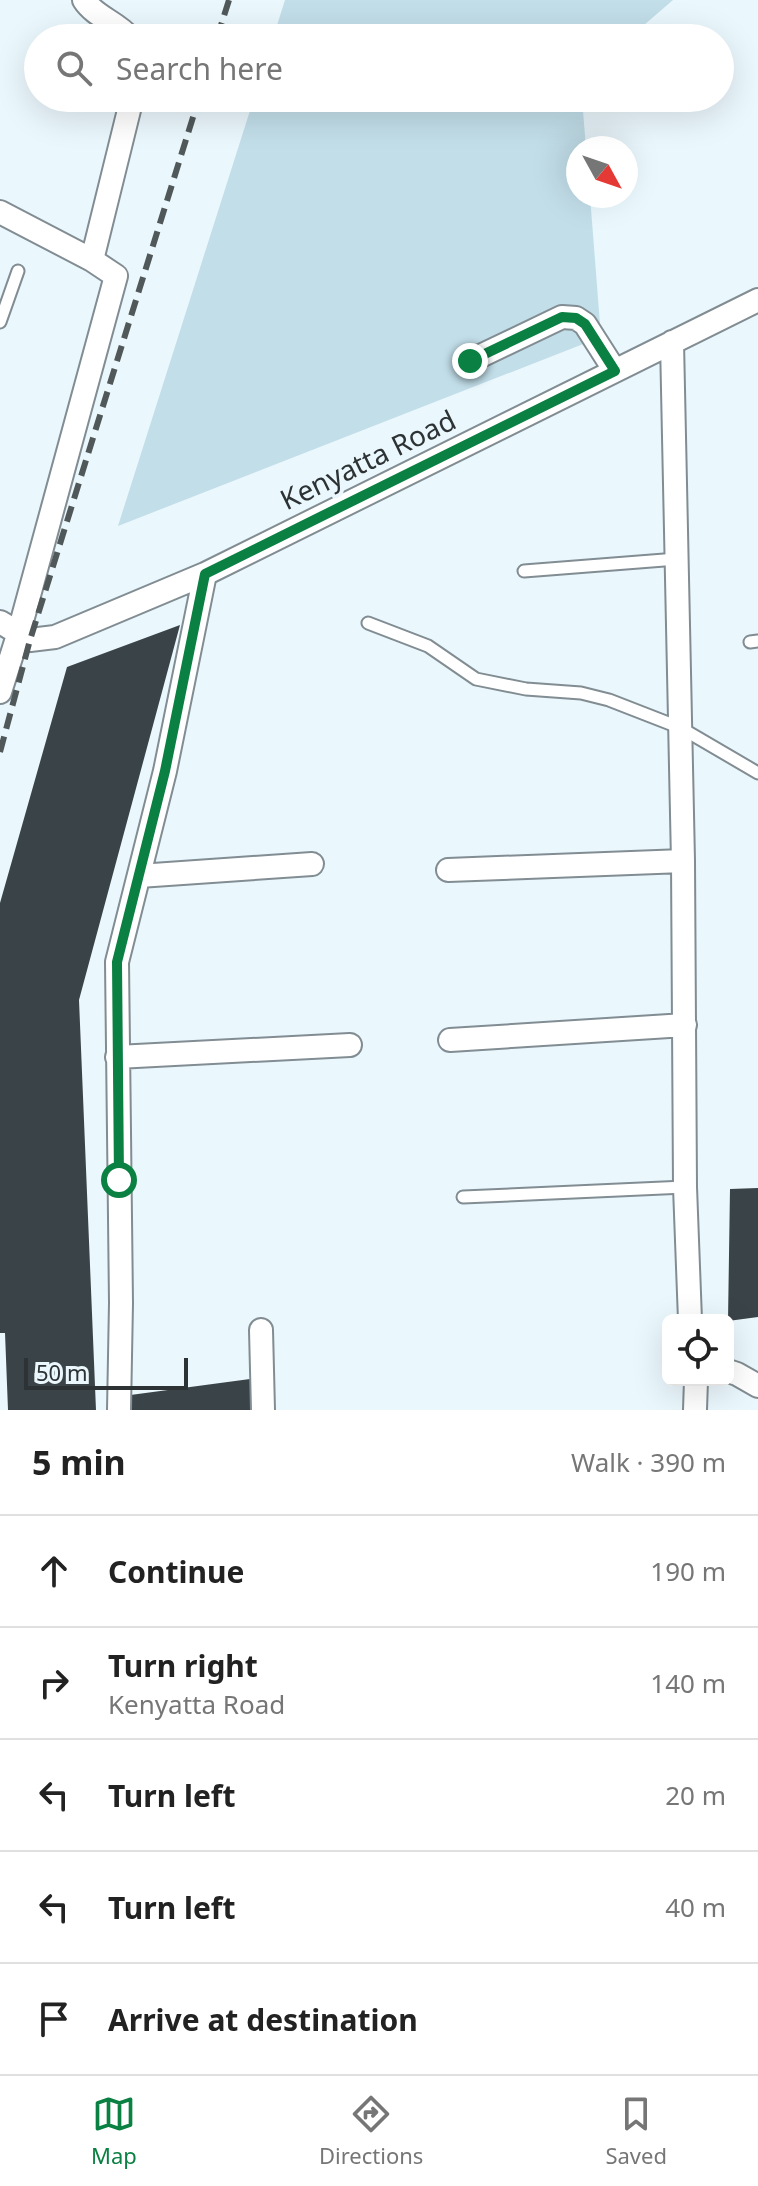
<!DOCTYPE html>
<meta charset="utf-8">
<style>
:root{--surface:#fff;--page:#f2f2f2;--text:#222;--muted:#767676;--line:#e0e0e0;--accent:#0b8043}
body{margin:0;font-family:"Noto Sans",sans-serif;background:var(--page);color:var(--text)}
.controls{position:absolute;right:24px;bottom:24px;display:grid;overflow:hidden;border-radius:12px;box-shadow:0 8px 32px #0002}
.controls button{width:72px;height:72px;display:grid;place-items:center;padding:0;border:0;border-bottom:2px solid var(--line);background:var(--surface);color:var(--text);font:40px sans-serif}
.compass{position:absolute;left:566px;top:136px;width:72px;height:72px;border-radius:50%;background:var(--surface);box-shadow:0 8px 32px #0002;rotate:130deg}
.scale{position:absolute;left:24px;bottom:20px;width:164px;box-sizing:border-box;padding-left:8px;border:4px solid #2d3234;border-top:0;font-size:22px;line-height:28px;white-space:nowrap;color:#2d3234;-webkit-text-stroke:6px #eaf7fc;paint-order:stroke}
.stop{position:absolute;width:24px;height:24px;margin:-18px;border:6px solid #0b8043;border-radius:50%;background:#fff}
.stop.end{background:#0b8043;border-color:#fff;box-shadow:0 2px 8px #0008}
.list{margin:0;padding:0;list-style:none}
h2{display:flex;justify-content:space-between;align-items:center;height:104px;margin:0;padding:0 32px;font-size:34px}
h2 small{font-size:26px;font-weight:400;color:var(--muted)}
.list li{display:grid;grid-template-columns:52px 1fr auto;gap:24px;align-items:center;box-sizing:border-box;height:112px;padding:0 32px;border-top:2px solid var(--line)}
.list b{display:block;font-size:30px;white-space:nowrap}
.list p{margin:0;font-size:26px;white-space:nowrap;color:var(--muted)}
.list em{font-size:26px;font-style:normal;color:var(--muted)}
.icon{flex:none;width:44px;height:44px;fill:none;stroke:currentColor;stroke-width:2;stroke-linecap:round;stroke-linejoin:round}
.map{position:relative;flex:none;width:758px;height:1410px;overflow:hidden}
.search{position:absolute;background:var(--surface);box-shadow:0 8px 32px #0002;left:24px;right:24px;top:24px;height:88px;display:flex;align-items:center;gap:20px;box-sizing:border-box;padding:0 28px;border-radius:44px;color:var(--muted);font-size:30px}
.sheet{height:664px;background:var(--surface)}
nav{display:flex;justify-content:space-around;align-items:center;box-sizing:border-box;height:112px;border-top:2px solid var(--line);background:var(--surface);font-size:22px;color:var(--muted)}
nav a{display:grid;justify-items:center;gap:4px}
nav .on{color:var(--accent)}
.map>svg:first-child{display:block}
</style>
<div class="map">
<svg width="758" height="1410" viewBox="0 0 758 1410">
<rect width="100%" height="100%" fill="#eaf7fc"/>
<path fill="#c2dee9" d="M285,0h388l-44,38h-356z
M254,98h328l4,50h-8v48h12l11,141 -483,189z"/>
<path fill="#3a4448" d="M180,625l-101,375 17,410h-88l-3,-77h-5v-430l67,-236z
M758,1188v129l-30,4 2,-132z
M250,1379l2,31h-127l-2,-14z"/>
<g fill="none" stroke-linecap="round" stroke-linejoin="round">
<defs>
<path id="service" d="M0,322l18,-51
M524,571l153,-12
M368,623l60,23 48,33 50,10 55,4 28,7 72,28 77,45
M750,642l8,-1
M463,1197l222,-10"/>
<path id="minor" d="M84,0c11,17 33,22 46,38
M0,212l92,48 24,16 -97,356 -19,60
M92,260l40,-162
M672,342l11,519 2,326 5,133
M470,361l92,-44 14,1 9,6 30,47
M0,622l30,18 25,-3 150,-63 553,-274
M448,870l235,-9
M139,876l173,-12
M450,1040l235,-15
M117,1057l233,-12
M261,1330l2,80
M728,1371l9,3 21,12
M119,1410l2,-107 -4,-341 48,-191 40,-197
M695,1410l1,-30"/>
</defs>
<use href="#service" stroke="#818d92" stroke-width="15"/>
<use href="#minor" stroke="#818d92" stroke-width="26"/>
<use href="#service" stroke="#fff" stroke-width="11"/>
<use href="#minor" stroke="#fff" stroke-width="22"/>
<path stroke="#51585a" stroke-width="6" stroke-dasharray="16 8" stroke-linecap="butt" d="M217,38l12,-38
M0,752l30,-112 169,-542"/>
</g>
<g fill="none" stroke-linecap="round" stroke-linejoin="round">
<path stroke="#0b8043" stroke-width="10" d="M119,1180l-2,-218 48,-191 40,-197 410,-203 -30,-47 -9,-6 -14,-1 -92,44"/>
</g>
<g text-anchor="middle" stroke-width="8" stroke-linejoin="round" paint-order="stroke">
<g font-size="28" fill="#2d3234" stroke="#eaf7fc">
<text transform="translate(368 460) rotate(-26)" y="10">Kenyatta Road</text>
</g>
</g>
</svg>
<div class="controls">
<button><svg class="icon" aria-label="locate" viewBox="0 0 24 24"><circle cx="12" cy="12" r="6"/><path d="M12 2v4M12 18v4M2 12h4M18 12h4"/></svg></button>
</div>
<svg class="compass" viewBox="-18 -18 36 36"><path d="M0-13l5 13h-10z" fill="#e53935"/><path d="M0 13l5-13h-10z" fill="#767676"/></svg>
<div class="scale">50 m</div>
<div class="stop" style="left:119px;top:1180px"></div>
<div class="stop end" style="left:470px;top:361px"></div>
<div class="search"><svg class="icon" aria-label="search" viewBox="0 0 24 24"><circle cx="10" cy="10" r="6"/><path d="M15 15l6 6"/></svg>Search here</div>
</div>
<section class="sheet">
<h2>5 min<small>Walk · 390 m</small></h2>
<ul class="list">
<li><svg class="icon" aria-label="ahead" viewBox="0 0 24 24"><path d="M12 20V5M6 11l6-6 6 6"/></svg><div><b>Continue</b></div><em>190 m</em></li>
<li><svg class="icon" aria-label="right" viewBox="0 0 24 24"><path d="M7 20v-9h11M14 6l5 5-5 5"/></svg><div><b>Turn right</b><p>Kenyatta Road</p></div><em>140 m</em></li>
<li><svg class="icon" aria-label="left" viewBox="0 0 24 24"><path d="M17 20v-9H6M10 6l-5 5 5 5"/></svg><div><b>Turn left</b></div><em>20 m</em></li>
<li><svg class="icon" aria-label="left" viewBox="0 0 24 24"><path d="M17 20v-9H6M10 6l-5 5 5 5"/></svg><div><b>Turn left</b></div><em>40 m</em></li>
<li><svg class="icon" aria-label="arrive" viewBox="0 0 24 24"><path d="M6 21V4h12l-3 4 3 4H6"/></svg><div><b>Arrive at destination</b></div></li>
</ul>
</section>
<nav>
<a class="on"><svg class="icon" aria-label="map" viewBox="0 0 24 24"><path d="M3 6l6-2 6 2 6-2v14l-6 2-6-2-6 2zM9 4v14M15 6v14"/></svg>Map</a>
<a><svg class="icon" aria-label="directions" viewBox="0 0 24 24"><path d="M12 3l9 9-9 9-9-9zM9 14v-3h6M13 9l2 2-2 2"/></svg>Directions</a>
<a><svg class="icon" aria-label="saved" viewBox="0 0 24 24"><path d="M7 4h10v16l-5-4-5 4z"/></svg>Saved</a>
</nav>
